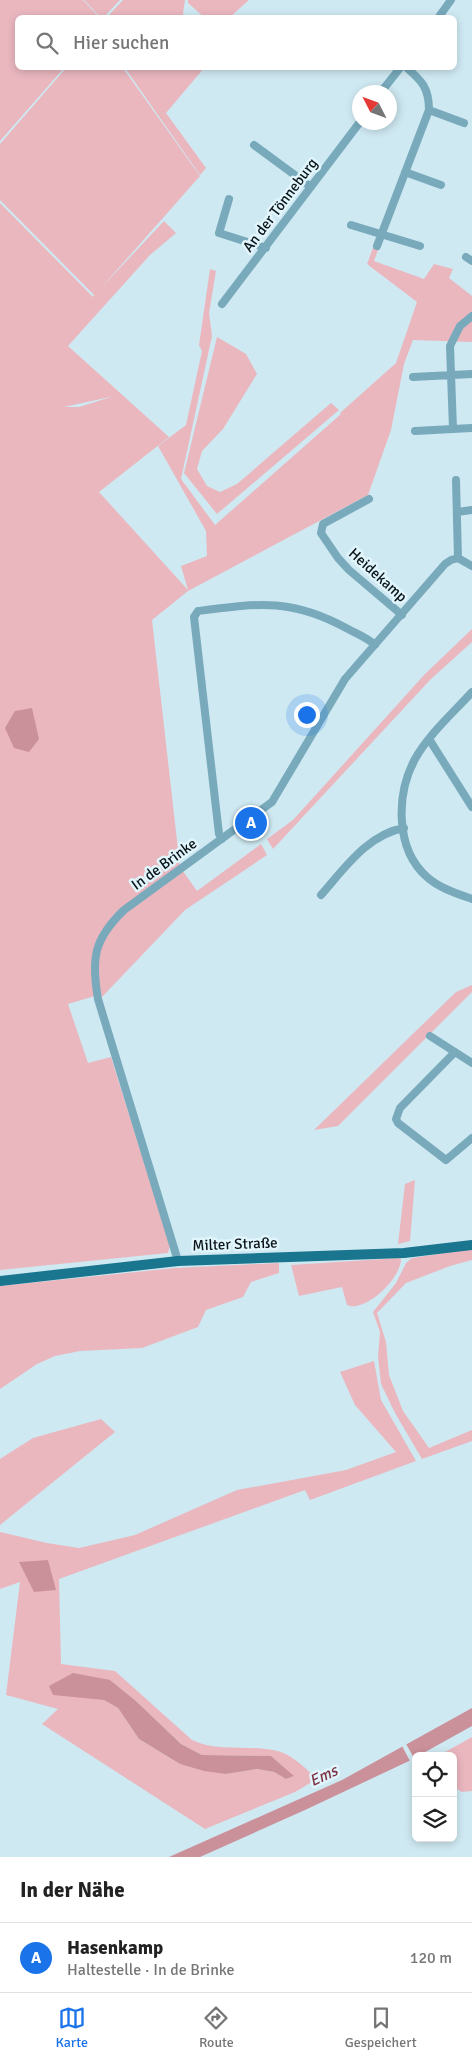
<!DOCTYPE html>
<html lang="de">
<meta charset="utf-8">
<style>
:root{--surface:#fff;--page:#f2f2f2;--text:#222;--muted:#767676;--line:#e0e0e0;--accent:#1a73e8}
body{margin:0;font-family:Signika,sans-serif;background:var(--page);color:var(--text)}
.controls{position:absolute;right:15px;bottom:15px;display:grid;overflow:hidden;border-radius:8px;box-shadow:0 2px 8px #0003}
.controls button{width:45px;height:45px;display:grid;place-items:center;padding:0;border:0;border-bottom:1px solid var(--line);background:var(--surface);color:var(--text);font:25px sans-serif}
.compass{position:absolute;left:352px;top:85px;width:45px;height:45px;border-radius:50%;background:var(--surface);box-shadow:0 2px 8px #0003;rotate:312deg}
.you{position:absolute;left:306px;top:714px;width:18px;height:18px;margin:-12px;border:4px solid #fff;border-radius:50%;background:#1a73e8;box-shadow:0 0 0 8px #1a73e833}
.badge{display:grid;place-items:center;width:32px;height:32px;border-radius:50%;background:var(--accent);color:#fff;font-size:16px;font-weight:700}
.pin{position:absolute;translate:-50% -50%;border:2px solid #fff;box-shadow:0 1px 5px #0006}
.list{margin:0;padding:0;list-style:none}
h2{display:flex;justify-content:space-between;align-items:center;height:65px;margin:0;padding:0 20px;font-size:21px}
h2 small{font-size:16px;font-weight:400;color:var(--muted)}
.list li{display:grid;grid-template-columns:32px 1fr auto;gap:15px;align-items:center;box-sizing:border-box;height:70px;padding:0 20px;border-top:1px solid var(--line)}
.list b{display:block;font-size:19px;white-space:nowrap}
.list p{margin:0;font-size:16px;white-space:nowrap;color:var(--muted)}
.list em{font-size:16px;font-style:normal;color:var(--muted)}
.icon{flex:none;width:28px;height:28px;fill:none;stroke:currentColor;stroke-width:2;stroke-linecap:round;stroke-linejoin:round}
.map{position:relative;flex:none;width:472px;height:1857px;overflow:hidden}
.search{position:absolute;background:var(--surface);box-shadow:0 2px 8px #0003;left:15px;right:15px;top:15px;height:55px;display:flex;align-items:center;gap:12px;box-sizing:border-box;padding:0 18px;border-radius:8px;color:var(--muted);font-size:19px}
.sheet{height:135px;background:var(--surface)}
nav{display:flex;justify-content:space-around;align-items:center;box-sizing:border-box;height:70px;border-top:1px solid var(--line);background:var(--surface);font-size:14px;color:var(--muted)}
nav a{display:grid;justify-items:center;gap:2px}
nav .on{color:var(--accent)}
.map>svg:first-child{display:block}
</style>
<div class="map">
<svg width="472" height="1857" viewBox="0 0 472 1857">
<rect width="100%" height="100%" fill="#cfe9f2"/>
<path fill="#eab7bf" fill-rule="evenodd" d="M0,0h83l16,17 -81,1v50h46l-64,73z
M84,0h36l-16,17 -3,1z
M123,0h62l-2,14 2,3h-78z
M188,0h61l-19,17 -25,1 -17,-15z
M66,68h57l77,108 -99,112 63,-67 12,12 -26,22 -82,91 101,91 -70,55 89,98 -7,-24 26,-10 -1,-25 -48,-85 28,-21 16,-74 -3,-6 11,-76 6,2 -7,42 3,23 -31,143 34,46 126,-111 15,13 -16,-14 56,-50 21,-61 -50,-38 10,-27 5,2 -8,22 50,18 10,-15 19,5 -4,9 23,18v46l-59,-2 -9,24 -13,66 -23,65 -180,96 -36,29 28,247 17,24 64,-47 6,11 -82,55 -83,87 -7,-1 -27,8 20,59 23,-6 59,188 -2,8 -168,17v-1067l93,94 1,-2 -94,-95v-56zM111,397l-32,10h-15l46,-10z
M125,68h79l-38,45 40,55 -6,7z
M217,337l29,17 11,20 -34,55 -21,22 -5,18 10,17 13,6 17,-8 94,-81 8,7 -122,104 -33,-41z
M472,629v13l-41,37 -158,170 -6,-10 26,-19 132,-146z
M472,985v7l-134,134 -24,4 142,-138z
M415,1180l-5,61 -12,3 7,-60z
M472,1249v11l-22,6 -44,17 -29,30 9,29 3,33 14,36 26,37 43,-18v11l-50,18 -27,-46 -14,-29 -3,-27 2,-25 -7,-20 23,-29 10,-20 6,-5z
M399,1258l2,1c0,19 -35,54 -54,46l-5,-18 -43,9 -8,-31z
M279,1263v10l-28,9 -8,15 -37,13 -8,17 -56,21 -62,3 -25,5 -18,8 -37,25v-103l175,-18z
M374,1361l7,39 35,61 -106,39 -5,-10 -246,89 2,85 54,7 77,69c25,12 54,5 81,10 18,3 31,17 44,29l-22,13 -90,37 -163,-105 16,-15 -52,-14 14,-113 -20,7v-57l47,11 32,5 56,-13 102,-45 109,-20 50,-18 -41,-47 -15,-33zM110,1680l26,21 45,43 21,11 69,1 22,20 -7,3 -12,-7 -17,-3 -31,5 -46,-10 -41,-25 -21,-31 -14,-8z
M101,1419l14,13 -115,93v-66l33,-21z
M472,1737v54l-10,1 -9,-5v-31h-15z"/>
<path fill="#cb919b" d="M32,708l7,31 -10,13 -15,-4 -9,-20 10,-17z
M48,1560l8,30 -22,2 -15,-30z
M73,1673l37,7 26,21 45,43 21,11 69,1 23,20 -8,3 -12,-7 -17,-3 -31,5 -22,-3 -24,-7 -41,-25 -21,-31 -14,-8 -51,-5 -4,-9z
M472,1708v18l-63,35 -104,49 -105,47h-31l173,-77z"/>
<path fill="#cfe9f2" d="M405,1742l10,18 -4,3 -10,-19z"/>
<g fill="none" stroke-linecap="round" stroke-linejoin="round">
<path stroke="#78aabc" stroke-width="8" d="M438,18l13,-18
M381,92l19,-24
M429,110l35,13
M254,145l57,42
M405,172l36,13
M229,199l-10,34 47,15
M351,225l69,21
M377,246l52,-136c0,-22 -7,-29 -22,-42
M466,257l6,4
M222,304l138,-182
M413,377l59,-3
M453,429l-3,-83 10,-20 12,-10
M415,431l57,-3
M456,480l2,78
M369,499l-46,25 -2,9 17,25 11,12 53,45
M457,512l15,-2
M458,558l14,8
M472,692c-19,21 -43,42 -57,67 -19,35 -20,90 12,118 12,11 31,17 45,22
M429,739l43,68
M222,839l-3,-5 -25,-217 4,-6c61,-8 94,-13 150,18 9,5 20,9 27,16
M321,895c23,-26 47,-61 83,-67
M430,1036l42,27
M455,1052l-55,56 -4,11 2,4 48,37 26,-22
M178,1261l-80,-262c-7,-41 -4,-60 26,-89l148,-108 73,-123 100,-115 6,-4 7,-2"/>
<path stroke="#1a758e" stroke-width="10" d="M0,1281l178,-20 226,-8 68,-8"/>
</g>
<g text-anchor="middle" stroke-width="5" stroke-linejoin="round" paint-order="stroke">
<g font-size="15" fill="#0b1417" stroke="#e1f5fd">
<text transform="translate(280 205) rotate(-53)" y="5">An der Tönneburg</text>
<text transform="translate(378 575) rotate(42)" y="5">Heidekamp</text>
<text transform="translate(164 864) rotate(-36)" y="5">In de Brinke</text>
<text transform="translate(235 1244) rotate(-2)" y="5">Milter Straße</text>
</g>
<g font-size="16" font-style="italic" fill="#7d3546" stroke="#e1f5fd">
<text transform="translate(323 1775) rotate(-25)" y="6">Ems</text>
</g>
</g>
</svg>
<div class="controls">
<button><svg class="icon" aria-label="locate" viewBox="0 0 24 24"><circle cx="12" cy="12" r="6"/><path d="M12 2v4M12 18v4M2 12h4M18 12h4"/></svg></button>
<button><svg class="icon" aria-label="layers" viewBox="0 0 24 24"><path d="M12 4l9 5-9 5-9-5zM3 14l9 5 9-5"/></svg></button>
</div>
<svg class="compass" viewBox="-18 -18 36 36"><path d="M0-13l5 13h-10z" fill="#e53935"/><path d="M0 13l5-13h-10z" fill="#767676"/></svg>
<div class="you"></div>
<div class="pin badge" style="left:251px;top:823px">A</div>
<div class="search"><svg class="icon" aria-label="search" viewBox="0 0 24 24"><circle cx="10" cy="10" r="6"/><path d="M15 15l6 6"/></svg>Hier suchen</div>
</div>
<section class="sheet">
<h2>In der Nähe<small></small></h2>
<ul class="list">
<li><span class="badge">A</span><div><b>Hasenkamp</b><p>Haltestelle · In de Brinke</p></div><em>120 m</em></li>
</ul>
</section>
<nav>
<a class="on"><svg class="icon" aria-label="map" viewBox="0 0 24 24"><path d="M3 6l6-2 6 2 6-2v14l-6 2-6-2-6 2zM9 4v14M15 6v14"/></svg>Karte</a>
<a><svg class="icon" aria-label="directions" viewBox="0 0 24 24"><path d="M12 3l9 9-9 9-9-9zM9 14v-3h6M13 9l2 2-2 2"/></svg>Route</a>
<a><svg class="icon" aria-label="saved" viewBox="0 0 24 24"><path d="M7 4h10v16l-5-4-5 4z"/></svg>Gespeichert</a>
</nav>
